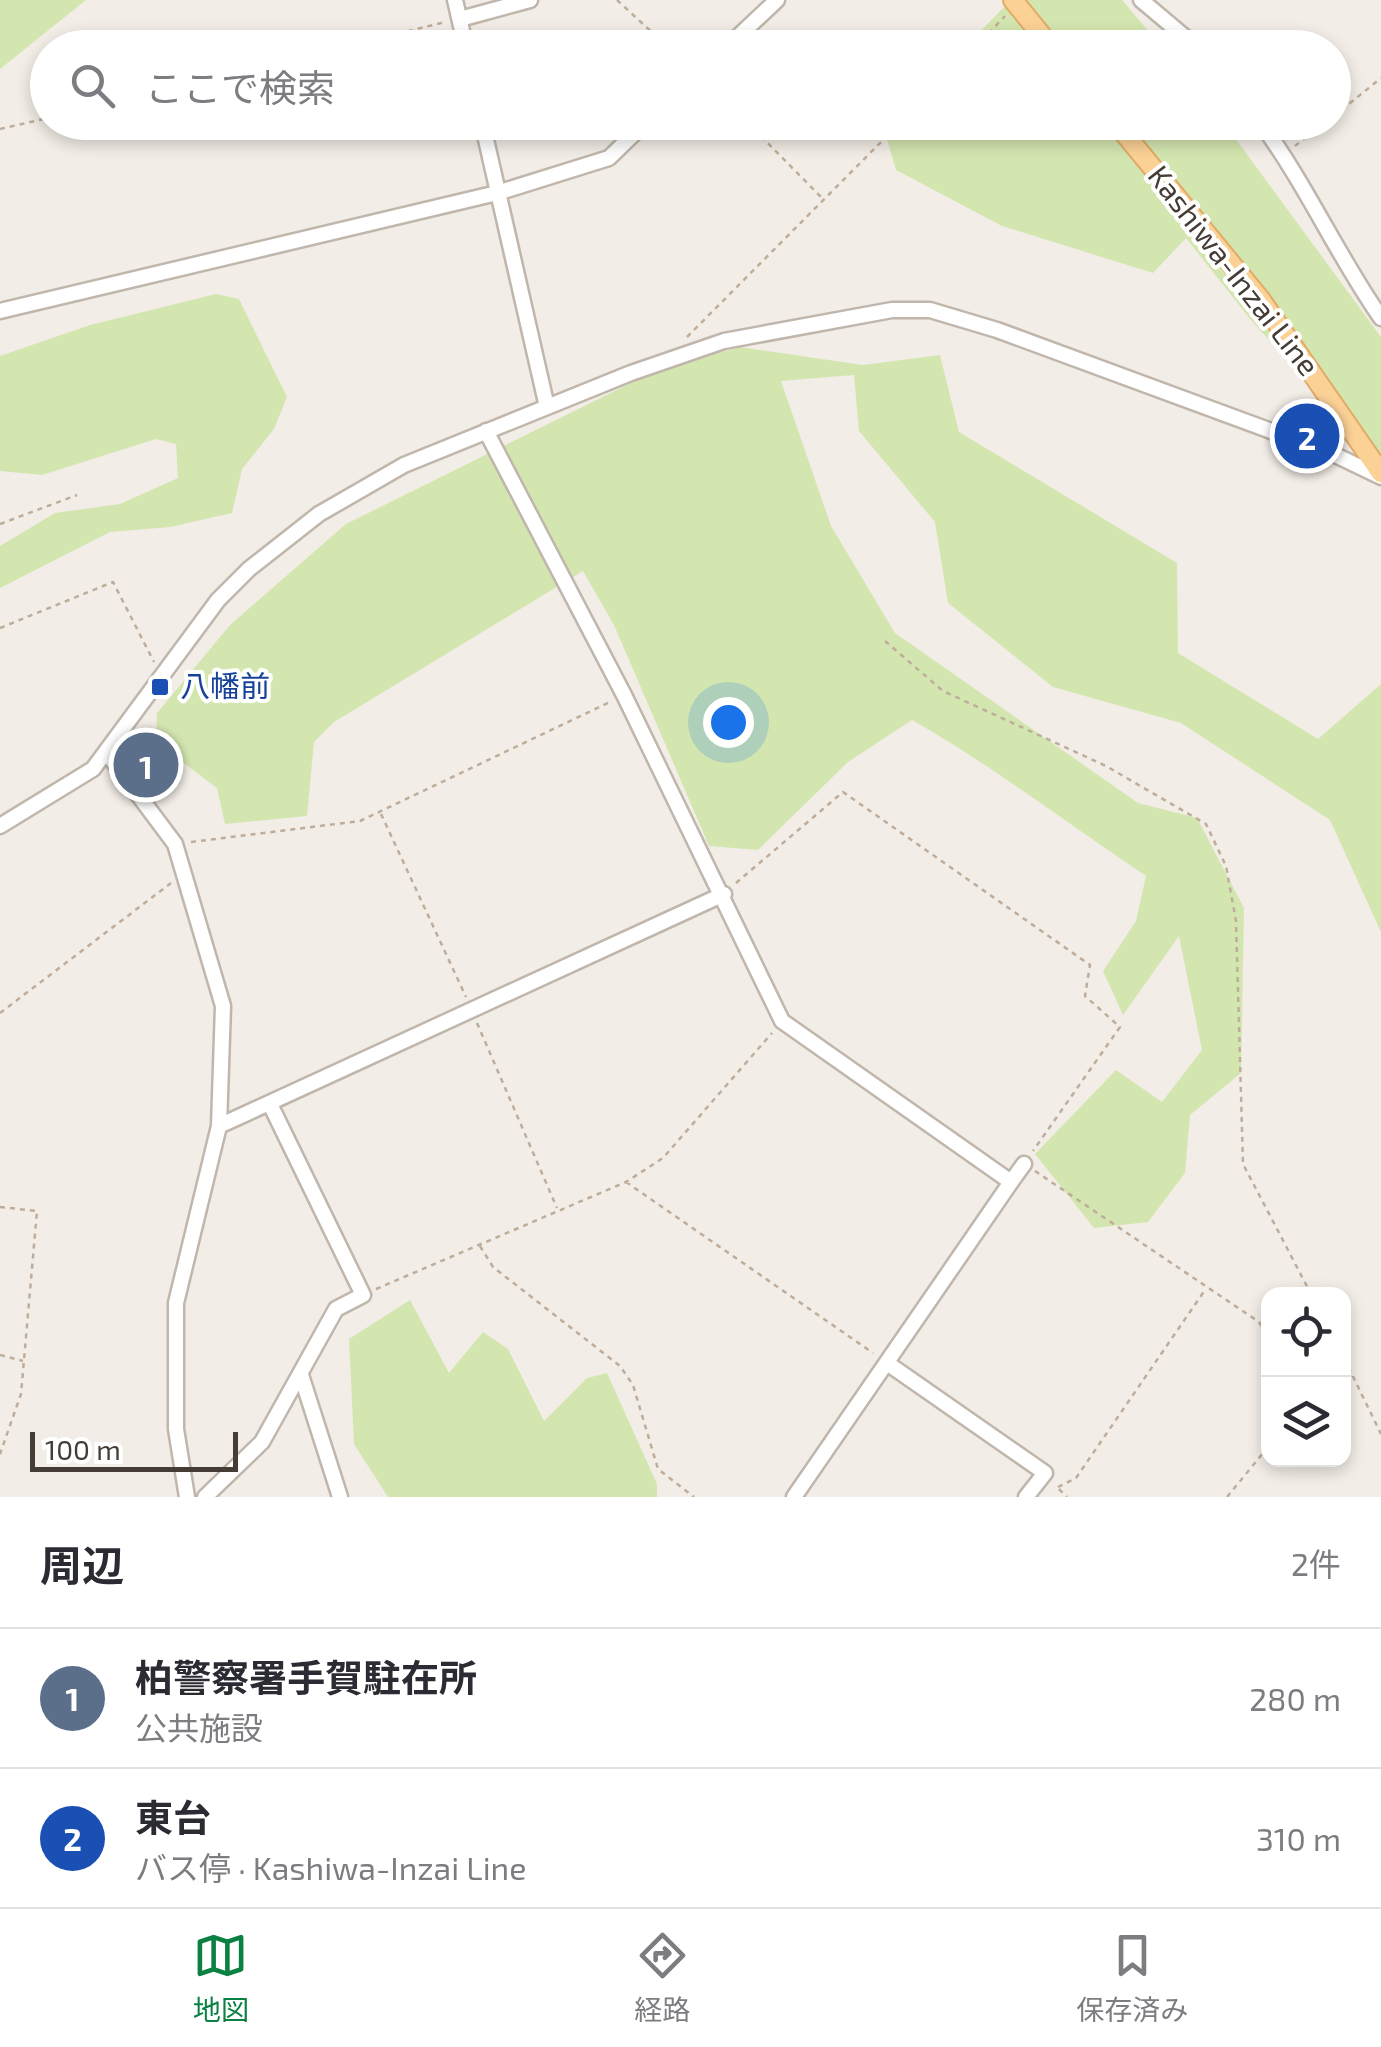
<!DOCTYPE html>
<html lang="ja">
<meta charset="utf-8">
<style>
:root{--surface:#fff;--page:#f2f2f3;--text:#2b2b33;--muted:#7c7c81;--line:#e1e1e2;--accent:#0b8043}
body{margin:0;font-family:"Exo 2","Noto Sans JP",sans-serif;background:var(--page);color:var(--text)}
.controls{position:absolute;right:30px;bottom:30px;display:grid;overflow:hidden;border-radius:20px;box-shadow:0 5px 15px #0003}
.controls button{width:90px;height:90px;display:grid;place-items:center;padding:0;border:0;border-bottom:2px solid var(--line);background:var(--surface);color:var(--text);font:50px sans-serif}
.scale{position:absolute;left:30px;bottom:25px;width:208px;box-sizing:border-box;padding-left:10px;border:5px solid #453d35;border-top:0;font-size:28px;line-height:35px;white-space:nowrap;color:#453d35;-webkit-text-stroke:8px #fff;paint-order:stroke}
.you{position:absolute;left:728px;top:722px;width:35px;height:35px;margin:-25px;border:8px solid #fff;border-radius:50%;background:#1a73e8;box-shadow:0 0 0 15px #1a73e833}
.badge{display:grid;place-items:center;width:65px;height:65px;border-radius:50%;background:var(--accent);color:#fff;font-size:32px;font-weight:700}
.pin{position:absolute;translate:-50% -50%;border:5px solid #fff;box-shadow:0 2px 10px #0006}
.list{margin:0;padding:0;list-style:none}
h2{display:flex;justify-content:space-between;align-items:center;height:130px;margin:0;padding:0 40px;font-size:42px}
h2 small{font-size:32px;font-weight:400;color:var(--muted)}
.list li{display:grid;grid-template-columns:65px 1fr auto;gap:30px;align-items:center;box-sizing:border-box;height:140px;padding:0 40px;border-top:2px solid var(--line)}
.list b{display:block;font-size:38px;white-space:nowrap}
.list p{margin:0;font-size:32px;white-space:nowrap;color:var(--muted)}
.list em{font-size:32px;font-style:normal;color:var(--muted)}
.icon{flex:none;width:55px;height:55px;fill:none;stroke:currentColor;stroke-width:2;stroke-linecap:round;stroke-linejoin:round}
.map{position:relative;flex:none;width:1381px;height:1497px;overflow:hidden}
.search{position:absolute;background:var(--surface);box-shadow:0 5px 15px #0003;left:30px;right:30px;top:30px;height:110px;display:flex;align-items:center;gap:25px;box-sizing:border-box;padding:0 35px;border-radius:55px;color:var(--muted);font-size:38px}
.sheet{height:410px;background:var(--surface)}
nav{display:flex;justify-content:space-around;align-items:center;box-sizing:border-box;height:140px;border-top:2px solid var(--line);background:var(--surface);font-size:28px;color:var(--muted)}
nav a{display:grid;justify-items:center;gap:5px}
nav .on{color:var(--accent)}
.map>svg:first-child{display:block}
</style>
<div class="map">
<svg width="1381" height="1497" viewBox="0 0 1381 1497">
<rect width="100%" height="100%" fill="#f2ede6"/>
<path fill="#d4e6b0" d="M0,0h86l-86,69z
M1011,0h111l40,47 -198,1z
M890,122l334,1 157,214v127l-130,-144 -65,-82 -33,35 -151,-47 -106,-56 -12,-41z
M216,294l23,5 48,98 -13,32 -32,40 -10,44 -62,14 -60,5 -110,56v-42l55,-33 65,-9 58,-26 -2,-34 -20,-5 -114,36 -42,-4v-115l90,-31z
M740,347l123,18 77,-10 19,77 218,131 1,90 140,86 63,-55v248l-51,-112 -149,-97 -128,-36 -105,-84 -13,-81 -76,-91 -5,-56 -73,6 50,145 64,107 243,170 59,15 47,90 -3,165 -51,42 -5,58 -37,49 -54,6 -59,-74 81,-84 46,32 40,-52 -23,-114 -56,79 -20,-44 33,-50 10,-45c-78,-52 -153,-110 -234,-156l-64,42 -90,88 -49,-4 -95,-221 -31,-54 -249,151 -20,20 -7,74 -82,8 -8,-36 -61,-46 1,-29 73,-88 116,-101 311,-154z
M410,1300l39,73 34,-41 25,17 36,72 43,-43 20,-5 50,111v13h-269l-34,-53 -5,-105z"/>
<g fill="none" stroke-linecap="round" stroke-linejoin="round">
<defs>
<path id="minor" d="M455,0l11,48
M1141,0l57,48
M460,19l70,-19
M726,48l51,-48
M482,122l65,285
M1260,122c46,62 77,133 121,196
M0,311l497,-118 112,-35 37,-36
M486,431l138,264 158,326 229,161 -217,315
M107,753l68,91 48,162 -4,120 -43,177v126l11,68
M0,826l93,-57 125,-169 31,-31 70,-55 85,-49 227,-92 93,-32 168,-31h38l67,20 334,123 50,24
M219,1126l505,-232
M1011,1182l13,-18
M887,1363l158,110 -19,24
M301,1375l39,122
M205,1497l57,-55 74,-133 27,-14 -93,-191"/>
<path id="major" d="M1013,0l39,48
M1115,122l146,178 120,173"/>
</defs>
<use href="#minor" stroke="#c0b6ac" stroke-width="19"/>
<use href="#major" stroke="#e0ab67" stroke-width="22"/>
<path stroke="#bfad9b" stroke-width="2.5" stroke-dasharray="5 5" stroke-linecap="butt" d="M617,0l52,48
M340,48l105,-26
M975,48l30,-32
M1334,116l47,-38
M747,122l76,77
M0,129l48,-11
M1295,146l30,-24
M687,337l214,-215
M0,524l77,-29
M0,628l113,-46 41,80
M885,641l58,50 163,75 100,58 20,42 10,55 7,243 68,130
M381,814l85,183
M191,842l169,-21 250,-119
M736,883l107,-91 247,173 -5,31 35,31 -87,124
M0,1013l171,-130
M477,1023l80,185
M1035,1171l224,151 9,15
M626,1182l247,171
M0,1207l37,4 -16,183 -21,60
M480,1246l13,21 127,99 13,19 25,84 36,28
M376,1289l250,-107 37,-24 109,-125
M0,1355l23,6
M1344,1358l37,76
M1058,1487l18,-9 129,-188
M1059,1489l8,8
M1227,1497l41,-50"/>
<use href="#minor" stroke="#fff" stroke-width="14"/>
<use href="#major" stroke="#fbd196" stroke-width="18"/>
</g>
<rect fill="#1a4fb4" stroke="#fff" stroke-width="4" x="150" y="677" width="20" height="20" rx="5"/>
<g text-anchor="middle" stroke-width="8" stroke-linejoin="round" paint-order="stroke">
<g font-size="30" fill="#453d35" stroke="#fff">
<text transform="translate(1233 271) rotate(52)" y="10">Kashiwa-Inzai Line</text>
</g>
<g font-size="30" fill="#164399" stroke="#fff" text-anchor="start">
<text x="180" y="697">八幡前</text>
</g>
</g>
</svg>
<div class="controls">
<button><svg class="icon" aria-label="locate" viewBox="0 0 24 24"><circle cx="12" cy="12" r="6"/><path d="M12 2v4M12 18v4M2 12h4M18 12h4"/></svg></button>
<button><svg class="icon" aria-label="layers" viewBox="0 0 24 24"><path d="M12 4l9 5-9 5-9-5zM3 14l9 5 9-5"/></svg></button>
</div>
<div class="scale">100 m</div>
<div class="you"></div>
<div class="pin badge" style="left:146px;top:765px;background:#5c6f8a">1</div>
<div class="pin badge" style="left:1307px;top:436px;background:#1a4fb4">2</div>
<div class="search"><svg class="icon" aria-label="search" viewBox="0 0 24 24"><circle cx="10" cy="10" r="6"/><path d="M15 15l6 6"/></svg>ここで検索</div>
</div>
<section class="sheet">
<h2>周辺<small>2件</small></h2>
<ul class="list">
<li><span class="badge" style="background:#5c6f8a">1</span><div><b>柏警察署手賀駐在所</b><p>公共施設</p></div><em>280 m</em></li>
<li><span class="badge" style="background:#1a4fb4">2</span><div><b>東台</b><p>バス停 · Kashiwa-Inzai Line</p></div><em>310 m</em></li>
</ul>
</section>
<nav>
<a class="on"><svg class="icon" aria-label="map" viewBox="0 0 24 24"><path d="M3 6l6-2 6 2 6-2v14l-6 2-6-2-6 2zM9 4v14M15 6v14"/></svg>地図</a>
<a><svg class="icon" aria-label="directions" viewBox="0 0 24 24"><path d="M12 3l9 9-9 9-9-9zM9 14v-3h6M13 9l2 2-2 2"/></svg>経路</a>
<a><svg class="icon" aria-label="saved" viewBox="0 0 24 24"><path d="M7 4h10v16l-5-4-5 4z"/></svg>保存済み</a>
</nav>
